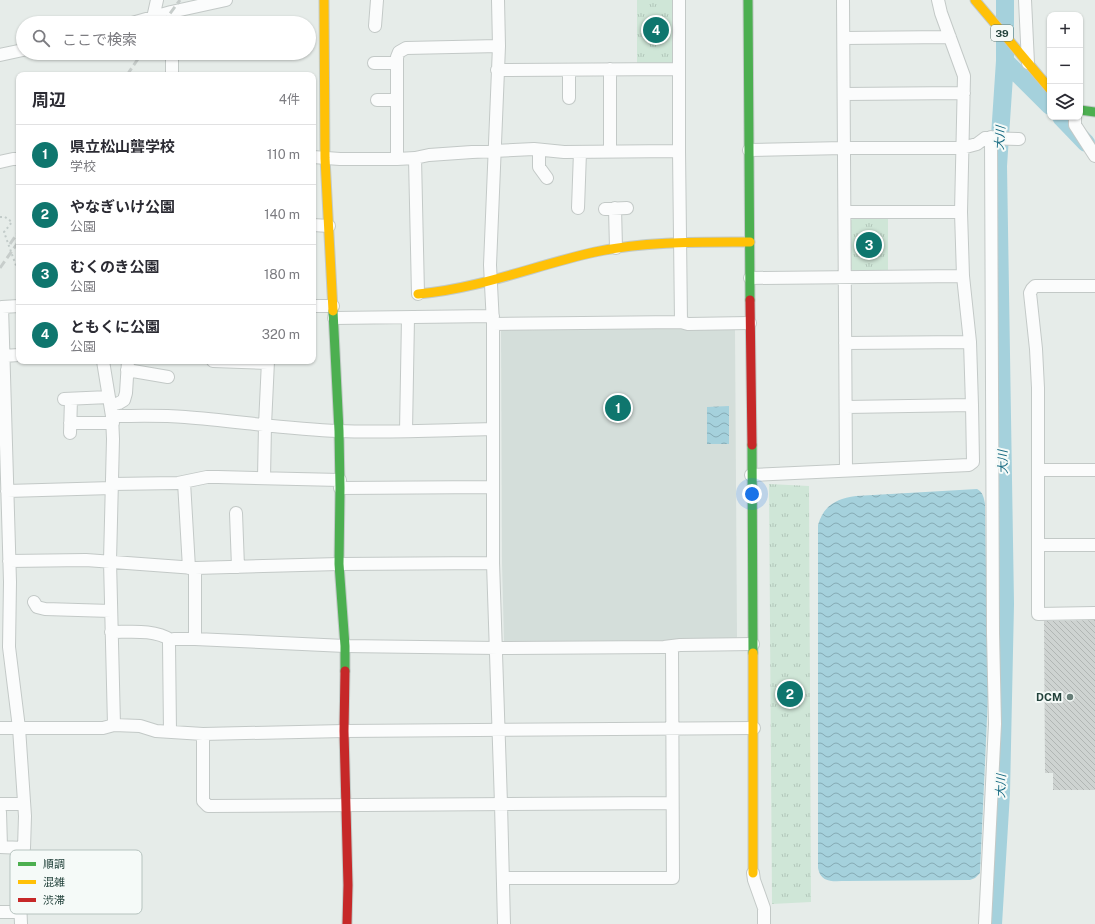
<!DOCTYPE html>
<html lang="ja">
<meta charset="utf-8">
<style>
:root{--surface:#fff;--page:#f7f7f7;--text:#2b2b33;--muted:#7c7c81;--line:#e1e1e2;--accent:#0f766e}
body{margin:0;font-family:"Public Sans","Noto Sans JP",sans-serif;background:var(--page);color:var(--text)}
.controls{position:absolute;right:12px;top:12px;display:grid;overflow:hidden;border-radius:8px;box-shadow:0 1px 3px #0004}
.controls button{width:36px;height:36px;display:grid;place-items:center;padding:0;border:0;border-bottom:1px solid var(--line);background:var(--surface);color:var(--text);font:20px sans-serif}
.you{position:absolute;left:752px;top:494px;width:14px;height:14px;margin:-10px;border:3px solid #fff;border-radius:50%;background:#1a73e8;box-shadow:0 0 0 6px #1a73e833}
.badge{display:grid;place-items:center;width:26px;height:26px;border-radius:50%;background:var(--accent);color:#fff;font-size:13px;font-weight:700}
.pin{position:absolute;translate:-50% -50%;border:2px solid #fff;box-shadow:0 1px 4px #0006}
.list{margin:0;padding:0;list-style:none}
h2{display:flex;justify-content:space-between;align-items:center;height:52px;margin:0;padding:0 16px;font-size:17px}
h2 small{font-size:13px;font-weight:400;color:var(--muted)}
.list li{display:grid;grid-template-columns:26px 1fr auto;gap:12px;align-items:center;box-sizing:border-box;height:60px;padding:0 16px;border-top:1px solid var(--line)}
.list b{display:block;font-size:15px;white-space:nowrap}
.list p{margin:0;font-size:13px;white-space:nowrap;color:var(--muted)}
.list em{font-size:13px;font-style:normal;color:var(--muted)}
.icon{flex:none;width:22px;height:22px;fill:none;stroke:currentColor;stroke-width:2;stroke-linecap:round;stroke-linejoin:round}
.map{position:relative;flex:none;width:1095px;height:924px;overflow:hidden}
.search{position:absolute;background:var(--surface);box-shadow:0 1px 3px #0004;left:16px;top:16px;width:300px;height:44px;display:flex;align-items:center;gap:10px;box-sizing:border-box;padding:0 14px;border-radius:22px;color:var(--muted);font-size:15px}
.panel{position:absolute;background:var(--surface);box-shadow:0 1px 3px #0004;left:16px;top:72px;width:300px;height:292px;border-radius:8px}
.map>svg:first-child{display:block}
</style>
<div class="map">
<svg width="1095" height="924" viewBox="0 0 1095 924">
<defs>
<pattern id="park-tufts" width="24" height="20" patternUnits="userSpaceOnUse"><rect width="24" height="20" fill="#cfe6d7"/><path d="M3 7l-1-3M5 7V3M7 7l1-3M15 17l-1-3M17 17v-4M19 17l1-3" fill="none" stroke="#b1c6b9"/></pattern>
<pattern id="water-waves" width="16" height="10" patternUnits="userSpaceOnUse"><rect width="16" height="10" fill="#a5d1dc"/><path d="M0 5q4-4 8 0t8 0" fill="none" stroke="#86abb4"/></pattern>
<pattern id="building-back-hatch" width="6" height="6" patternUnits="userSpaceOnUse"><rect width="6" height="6" fill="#ced3d1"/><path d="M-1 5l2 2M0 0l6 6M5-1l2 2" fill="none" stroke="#b1b6b4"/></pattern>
</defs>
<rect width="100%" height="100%" fill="#e6ece9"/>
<path fill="#d4deda" d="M731,326l4,4 2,307 -4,5 -226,1 -3,-2 -2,-78 -1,-232 4,-3z"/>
<path fill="url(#park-tufts)" d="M637,0h37l1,60 -4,4 -34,1z
M855,217h33v55l-35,-1 -4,-4v-45z
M769,484l40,2 2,416 -39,2z"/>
<path fill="url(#water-waves)" d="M729,406v38h-22v-37z
M977,489c6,3 7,9 8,15l3,192 -8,177 -5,5 -5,2 -123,1c-13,0 -26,3 -29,-13v-343c6,-20 18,-26 38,-29z"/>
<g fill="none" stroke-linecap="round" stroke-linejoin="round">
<path stroke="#a5d1dc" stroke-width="18" d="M1005,61l45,45
M1061,117l25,26
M993,924l8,-131 4,-189 -7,-438 7,-105v-61"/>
</g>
<path fill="url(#building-back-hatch)" d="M1095,620v170h-42v-17h-8l-1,-152z"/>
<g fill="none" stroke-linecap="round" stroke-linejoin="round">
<defs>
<path id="street" d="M498,0l1,46 -9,219 3,59v239l8,241 3,120
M679,0v151l2,171
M843,0l3,471
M1025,0l3,63
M153,18l4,-18
M132,23l39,-11 55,-12
M375,26l2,-26
M844,38l106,-1
M172,53v22
M0,55l23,-5
M374,63h23
M497,70l182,-1
M844,94l120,-1
M569,98v-28
M377,100h20
M1075,117v8l20,31
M539,150v17l8,11
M749,150l95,-2h118l15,-4 8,-6 34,1
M610,152v-83
M313,157l27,2h57l18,-1 14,-3 43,-3 62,-3 30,3 115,-1
M415,158l3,136
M397,159v-102l2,-5 7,-4 93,-2
M0,162l13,-3h6
M578,208l2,-56
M615,208l1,40
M605,209l22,-1
M845,212h116
M313,225l16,1
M750,278l213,-2
M1095,286h-60l-3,3 -2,4 6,56 2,39v226l57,-1
M19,306l-17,1 8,275 -1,65 10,81 6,88 -1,32 -3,9 -2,20 2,47
M313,306h20
M334,318l159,-2
M493,324l188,-2 7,2 62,-1
M845,343l125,-1
M3,356l16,-1
M103,361l9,55 1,23 -3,122 4,164
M213,361l55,2
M127,370l41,7
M64,399l45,-2
M111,405l8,-2 5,-3 2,-7 2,-32
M846,407l126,-2
M112,416c24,0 49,-1 73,1 51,4 102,12 154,14 51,2 103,-1 154,-2
M70,423h43
M406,431l2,-113
M70,433l1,-34
M1038,470h57
M751,475l218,-10 4,-3 -1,-57 -2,-63 -7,-66 -2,-64 3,-136 -23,-63 -3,-13
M264,478l1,-53 3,-64
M184,482l5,86
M112,484l66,-1 29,-6h11l122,3
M340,488l153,-1
M7,491l105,-3
M236,513l2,54
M1038,545h57
M9,561l77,-1 109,8 144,-4 154,-1
M195,568v71
M34,602l3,5 8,2 66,2
M111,632c20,0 43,-3 60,8
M0,728h103l11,-3 26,1 16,5 47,3 141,-3 410,-3
M170,732l-1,-89 2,-3 3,-1h21l150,7 152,2 167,-1 16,-2 73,-1
M203,734v67l5,5 464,-3
M0,804h24
M0,812l1,35
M0,847l24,1
M753,873l1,7 10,28v16
M503,878h170l-1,-232
M0,912h20
M985,924l10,-200 -2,-91 -2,-496"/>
<path id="fast" d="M748,0l2,300
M1080,110l15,2
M333,311l6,120 1,57 -1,76 6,82v25
M752,445l1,208"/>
<path id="slow" d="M324,0l1,158 8,153
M975,0l75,89
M418,294c61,-5 118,-29 177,-42 51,-11 103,-10 155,-10
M753,873v-220"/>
<path id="jam" d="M750,300l2,145
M345,671l-1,60 4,154 -1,39"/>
</defs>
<use href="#street" stroke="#c3c9c7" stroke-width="14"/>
<use href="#fast" stroke="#c2cac7" stroke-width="11"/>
<use href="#slow" stroke="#c2cac7" stroke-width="11"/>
<use href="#jam" stroke="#c2cac7" stroke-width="11"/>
<path stroke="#c2cbc9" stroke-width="2" stroke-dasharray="2 3" stroke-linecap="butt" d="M0,217h5l7,5 -7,9"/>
<use href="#street" stroke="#fbfcfc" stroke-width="12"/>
<use href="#fast" stroke="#4caf50" stroke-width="9"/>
<use href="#slow" stroke="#ffc107" stroke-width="9"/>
<use href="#jam" stroke="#c62828" stroke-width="9"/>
<path stroke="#c7cdcb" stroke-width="3" stroke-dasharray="8 4" stroke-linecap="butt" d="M163,23l17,-23
M127,75l15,-22
M10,244l9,-13
M0,268l19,-27"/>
<path stroke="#c2cbc9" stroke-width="2" stroke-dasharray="2 3" stroke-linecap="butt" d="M5,231l-1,1 15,42"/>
</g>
<circle fill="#677e78" stroke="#f5faf8" stroke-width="1.5" cx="1070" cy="697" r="4"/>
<g text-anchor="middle" stroke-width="4" stroke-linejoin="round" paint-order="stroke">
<rect fill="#f5faf8" stroke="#617974" stroke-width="1" x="991" y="25" width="22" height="16" rx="3"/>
<g font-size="10" font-weight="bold" fill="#22423b">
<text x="1002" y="37">39</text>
</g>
<g font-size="11" font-weight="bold" fill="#22423b" stroke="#f5faf8" text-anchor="end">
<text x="1062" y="701">DCM</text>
</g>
<g font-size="12" font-style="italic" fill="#176a82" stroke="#f5faf8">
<text transform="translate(1000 138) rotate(-86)" y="4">大川</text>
<text transform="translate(1003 462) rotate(-91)" y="4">大川</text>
<text transform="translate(1001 786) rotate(-88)" y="4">大川</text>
</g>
</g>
<rect x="10" y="850" width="132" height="64" rx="6" fill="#f5faf8" stroke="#b6c3bf" stroke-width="1"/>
<rect x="18" y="862" width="18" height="4" fill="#4caf50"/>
<rect x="18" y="880" width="18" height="4" fill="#ffc107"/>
<rect x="18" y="898" width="18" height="4" fill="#c62828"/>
<g font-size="11" fill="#22423b">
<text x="43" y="868">順調</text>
<text x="43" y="886">混雑</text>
<text x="43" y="904">渋滞</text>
</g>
</svg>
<div class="controls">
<button>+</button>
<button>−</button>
<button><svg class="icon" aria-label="layers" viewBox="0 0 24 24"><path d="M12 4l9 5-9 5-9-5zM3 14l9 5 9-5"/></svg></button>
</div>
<div class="you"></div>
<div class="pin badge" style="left:618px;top:408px">1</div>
<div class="pin badge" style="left:790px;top:694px">2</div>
<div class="pin badge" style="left:869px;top:245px">3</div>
<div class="pin badge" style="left:656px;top:30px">4</div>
<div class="search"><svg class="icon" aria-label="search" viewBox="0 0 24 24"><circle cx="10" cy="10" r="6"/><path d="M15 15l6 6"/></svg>ここで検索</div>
<section class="panel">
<h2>周辺<small>4件</small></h2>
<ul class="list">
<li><span class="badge">1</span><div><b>県立松山聾学校</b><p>学校</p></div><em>110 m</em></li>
<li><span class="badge">2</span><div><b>やなぎいけ公園</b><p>公園</p></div><em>140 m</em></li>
<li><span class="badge">3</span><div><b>むくのき公園</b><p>公園</p></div><em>180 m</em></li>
<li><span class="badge">4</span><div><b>ともくに公園</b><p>公園</p></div><em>320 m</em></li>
</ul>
</section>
</div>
